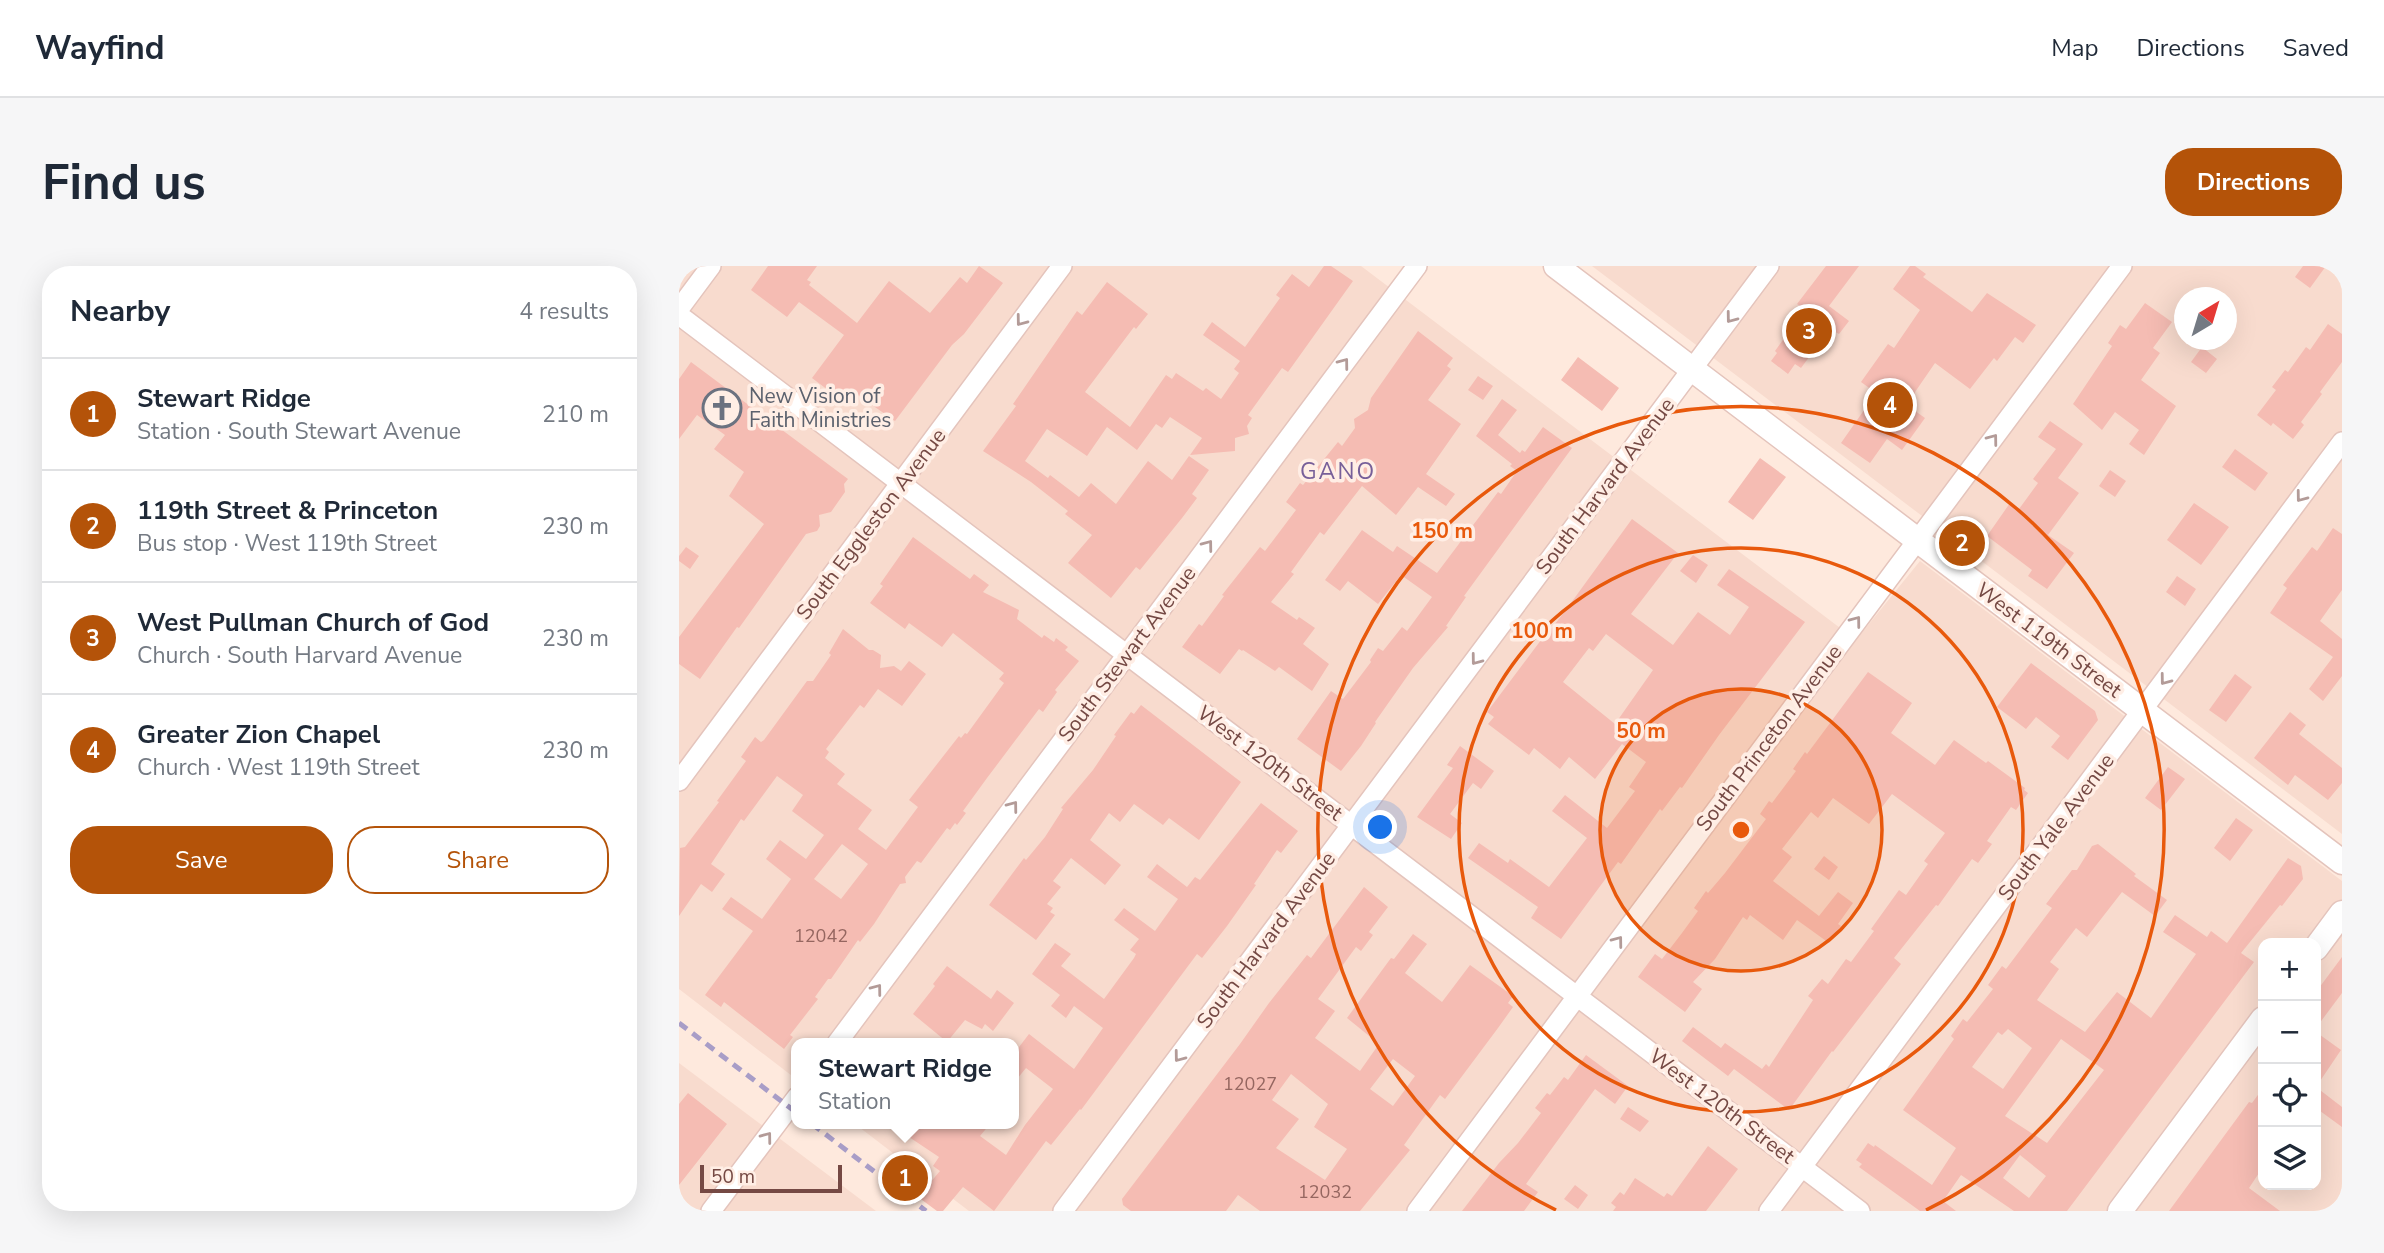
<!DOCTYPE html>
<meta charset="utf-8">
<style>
:root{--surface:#fff;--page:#f6f6f7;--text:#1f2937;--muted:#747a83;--line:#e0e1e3;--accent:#b45309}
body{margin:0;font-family:"Nunito Sans",sans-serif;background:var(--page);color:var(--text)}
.controls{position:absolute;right:21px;bottom:21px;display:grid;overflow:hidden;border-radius:14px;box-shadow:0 7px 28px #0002}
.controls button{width:63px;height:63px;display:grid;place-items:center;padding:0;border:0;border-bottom:2px solid var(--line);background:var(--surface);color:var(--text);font:35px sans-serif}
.compass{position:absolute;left:1495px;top:21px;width:63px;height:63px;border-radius:50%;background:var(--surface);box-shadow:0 7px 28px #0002;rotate:38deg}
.scale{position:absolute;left:21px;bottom:18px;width:142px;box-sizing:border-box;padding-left:7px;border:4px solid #754944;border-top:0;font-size:19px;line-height:24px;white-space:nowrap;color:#754944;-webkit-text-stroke:5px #ffeee5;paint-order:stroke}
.you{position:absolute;left:702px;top:562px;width:24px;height:24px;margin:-18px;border:5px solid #fff;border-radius:50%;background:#1a73e8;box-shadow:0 0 0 10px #1a73e833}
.badge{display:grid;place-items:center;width:46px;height:46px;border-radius:50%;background:var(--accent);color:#fff;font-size:23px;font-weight:700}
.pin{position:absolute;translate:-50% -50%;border:4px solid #fff;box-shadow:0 2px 7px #0006}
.popup{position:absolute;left:112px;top:772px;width:228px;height:91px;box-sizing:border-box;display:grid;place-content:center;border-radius:14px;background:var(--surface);filter:drop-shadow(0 2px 5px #0005);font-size:23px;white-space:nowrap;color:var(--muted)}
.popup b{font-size:26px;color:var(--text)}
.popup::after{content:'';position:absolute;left:50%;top:100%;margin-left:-14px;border:14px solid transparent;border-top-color:var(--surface)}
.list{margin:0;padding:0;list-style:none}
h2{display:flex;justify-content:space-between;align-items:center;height:91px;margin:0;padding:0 28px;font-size:30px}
h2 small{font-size:23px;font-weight:400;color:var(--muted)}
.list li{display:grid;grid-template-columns:46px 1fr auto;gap:21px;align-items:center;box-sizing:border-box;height:112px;padding:0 28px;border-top:2px solid var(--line)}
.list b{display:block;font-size:26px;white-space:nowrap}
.list p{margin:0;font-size:23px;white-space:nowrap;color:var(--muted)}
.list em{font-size:23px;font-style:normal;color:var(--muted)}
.actions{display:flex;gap:14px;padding:21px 28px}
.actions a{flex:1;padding:16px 0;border:2px solid var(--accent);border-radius:28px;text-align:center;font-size:24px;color:var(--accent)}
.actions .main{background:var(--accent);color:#fff}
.icon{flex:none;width:38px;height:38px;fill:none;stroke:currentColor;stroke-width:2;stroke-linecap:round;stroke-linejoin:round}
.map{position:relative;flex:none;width:1663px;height:945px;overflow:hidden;border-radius:28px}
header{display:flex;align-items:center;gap:42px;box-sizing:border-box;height:98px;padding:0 35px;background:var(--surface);border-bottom:2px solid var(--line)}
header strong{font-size:33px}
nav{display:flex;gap:38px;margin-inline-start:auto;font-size:24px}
.intro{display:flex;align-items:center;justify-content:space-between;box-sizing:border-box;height:168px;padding:0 42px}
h1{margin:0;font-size:49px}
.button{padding:18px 32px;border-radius:28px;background:var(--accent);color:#fff;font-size:24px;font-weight:700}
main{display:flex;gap:42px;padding:0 42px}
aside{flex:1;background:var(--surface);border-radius:28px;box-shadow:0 7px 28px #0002}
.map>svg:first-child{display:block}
</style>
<header>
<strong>Wayfind</strong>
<nav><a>Map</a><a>Directions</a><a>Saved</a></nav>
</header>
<div class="intro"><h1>Find us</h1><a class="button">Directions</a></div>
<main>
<aside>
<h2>Nearby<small>4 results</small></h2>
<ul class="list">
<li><span class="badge">1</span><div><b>Stewart Ridge</b><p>Station · South Stewart Avenue</p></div><em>210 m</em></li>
<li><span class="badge">2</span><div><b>119th Street &amp; Princeton</b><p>Bus stop · West 119th Street</p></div><em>230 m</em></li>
<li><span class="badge">3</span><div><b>West Pullman Church of God</b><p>Church · South Harvard Avenue</p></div><em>230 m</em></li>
<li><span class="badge">4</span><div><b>Greater Zion Chapel</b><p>Church · West 119th Street</p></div><em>230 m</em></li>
</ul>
<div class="actions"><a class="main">Save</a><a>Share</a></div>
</aside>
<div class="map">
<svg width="1663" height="945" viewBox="0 0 1663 945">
<rect width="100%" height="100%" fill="#fee9dd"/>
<path fill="#f8dbce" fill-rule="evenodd" d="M0,0h682l495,374 64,-79 422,320v330h-1373l-114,-87h158v-81h-216l-1,36 -117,-90zM1584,677h53v242h-53z
M913,0h750v568zM1506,32h42v42h-42z
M0,797l197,148h-197z"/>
<path fill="#f5bcb3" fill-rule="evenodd" d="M89,0h49l-10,14 4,2 -2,3 48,38 32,-42 41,32 30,-36 7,6 12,-17 24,17 -39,51 -12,11 -57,76 -43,-30 -8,11 -32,-24 32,-43 -45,-33 -12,15 -36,-27z
M645,0h7l22,15 -65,91 -6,-4 -34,47 4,3 -5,8 2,8 -14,4v13l-45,4 12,-17 -32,-21 -8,11 -6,-4 -19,26 -30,-23 -20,29 -40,-27 -22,32 23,17 2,-3 29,22 12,-14 25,21 32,-43 24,19 17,-24 20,14 -17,24 5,4 -15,20 -42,52 -4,-3 -25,31 -43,-35 24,-28 -27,-21 3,-3 -37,-29 -48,-31 33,-45 -3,-2 64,-93 5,4 25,-33 41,32 -12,15 -2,-2 -49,65 45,35 36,-52 6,4 4,-6 27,18 3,-3 15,11 18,-26 -5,-4 6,-8 -37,-26 9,-13 33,25 35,-49 -4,-3 16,-21 17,13z
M1147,0h33l-30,40 20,15 -10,13 -9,-5 -29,39 -6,-4 -7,10 -17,-13 6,-8 -2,-2 30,-42 -8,-5z
M1231,0h5l11,8 -3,3 49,35 15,-19 49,32 -13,18 -8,-6 -18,24 -3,-3 -24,31 -35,-26 -20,29 -4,16 14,10 -23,32 -15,-11 -17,24 -29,-20 35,-50 -15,-11 27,-38 6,4 26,-38 -27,-21z
M1624,0h23l-16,22 -15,-11z
M1466,37l27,19 -19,26 7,5 -19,27 35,26 -32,49 -15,-11 10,-14 -24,-18 -13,18 -29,-26 39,-58 -4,-3 12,-18 6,4z
M1649,58l14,10v28l-22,30 2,2 -21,28 3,3 -11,14 -20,-16 -2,3 -14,-11 19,-25 -4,-3 13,-17 3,2 18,-25 4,3z
M739,65l35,27 -6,8 4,3 -23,31 33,24 -35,50 29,20 -9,12 -28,-19 -22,28 -34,-29 -38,49 -4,-3 -29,40 3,2 -23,28 26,18 2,-3 16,11 -12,16 26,20 -17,27 -33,-24 -4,4 -32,-21 -1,1 -3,-2 -19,25 -38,-27 17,-23 3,2 22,-30 -2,-1 38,-48 5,4 31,-41 -10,-8 14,-19 3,2 35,-43 4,4 13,-18 -1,-9 14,-9 3,-12z
M1523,81l15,12 -11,14 -15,-11z
M899,91l41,31 -17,23 -41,-31z
M12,96l157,117 -4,5 1,8 -14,20 -12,3 1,11 -3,5 -11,3 -67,94 -2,-1 -37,52 -21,-15v-27l85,-113 -35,-28 15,-24 -30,-23 11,-14 -28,-20 -18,24v-60z
M799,110l15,10 -10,14 -15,-10z
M823,133l15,11 -19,25 22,18 2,-3 3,2 18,-25 29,21 -108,148 2,1 -20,29 2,1 -35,41 -38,54 1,1 -15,23 -20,25 -44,-32 34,-48 12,8 28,-37 -1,-2 8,-12 5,3 19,-24 5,4 25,-34 -31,-22 -23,29 -30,-23 -8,10 -15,-11 37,-50 31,22 4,-6 40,27 61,-81 3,2 16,-23 -7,-5 2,-2 -36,-28z
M1371,155l33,23 -25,34 21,15 -31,42 26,18 -27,36 -19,-13 4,-6 -45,-34 23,-33 9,6 19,-26 -5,-4 23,-30 -18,-12z
M1556,183l33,24 -13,18 -33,-24z
M1081,192l26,19 -33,43 -25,-18z
M1431,204l16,11 -11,16 -16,-11z
M1515,237l35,24 -28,38 -34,-25z
M953,253l46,34 -47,61 42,31 25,-33 32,23 19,-28 -32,-22 12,-16 76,53 -86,113 -37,53 -2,-1 -18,24 -2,-2 -39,55 -3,-2 -57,77 -30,-21 7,-11 -70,-49 11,-15 29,20 2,-4 39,28 38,-49 -35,-27 13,-16 42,33 28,-37 -6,-4 17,-25 -24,-18 -27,35 -26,-22 -9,12 -26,-21 -5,7 -41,-31 6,-7 -7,-5 54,-72 1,1 26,-34zM927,368l47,36 -38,54 -52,-42 26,-34 4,3z
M1654,262l9,6v56l-22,31 22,18v37l-19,25 -14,-12 24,-32 -63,-44 17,-25 -4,-3 29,-38 5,4z
M234,271l57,42 4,-5 15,11 -6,7 36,18 -2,9 25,19 2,-3 10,7 2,-4 12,9 -3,3 14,11 -24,29 2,2 -14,20 -4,-3 -52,69 -24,33 3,2 -9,12 -2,-2 -5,7 -3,-2 -26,35 -4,-2 -12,16 1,6 -6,1 -26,40 -14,18 -2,-2 -27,39h-3l-13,18 3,2 -28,36 3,2 -9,12 -60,-47 -3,5 -16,-12 48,-64 -31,-22 9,-12 31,22 29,-40 -25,-20 14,-19 26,19 18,-24 -32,-24 11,-16 -26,-19 -33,45 -3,-2 -30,45 14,10 -13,18 -11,-8 -22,32 1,-68 5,-1 34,-45 -2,-1 29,-40 -5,-4 14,-20 6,5 3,-2 43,-59h6l18,-26 -2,-2 14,-24 26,21h4l8,5 -1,13 14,-2 7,5 8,-10 17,13 -24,32 -24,-17 -14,19 -4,-3 -34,44 3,3 -4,6 20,16 -8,10 35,26 -14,19 28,21 32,-43 -9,-7 50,-64 2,2 4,-5 2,1 37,-51 -5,-4 5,-6 -51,-40 -11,14 -33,-24 -4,6 -35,-26 13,-17 -3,-2zM163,578l26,20 -27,35 -27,-20z
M7,281l13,9 -9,13 -11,-8v-5z
M1014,289l15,10 -12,18 -16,-12z
M1498,310l19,13 -11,17 -19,-14z
M1352,397l64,48 3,9 -30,40 -17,-13 9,-11 -24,-19 -10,12 -29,-22z
M1189,406l44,31 -21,30 44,32 19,-25 32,23 2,-2 37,27 -1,2 4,3 -12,17 -5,-3 -24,34 5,3 -14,19 -6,-4 -34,47 -2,-1 -42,53 7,6 -68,88 -1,-1 -43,59 -55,-41 -6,7 -46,-35 11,-14 28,21 4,-5 37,26 4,-5 3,3 44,-67 -5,-4 14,-17 6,5 18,-25 5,3 23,-31 -3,-2 28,-39 7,5 22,-31 -4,-3 21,-28 -53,-39 -23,30 -36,-26 -15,20 -7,-6 -29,37 10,8 -19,24 46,35 19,-24 15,11 -15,21 3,2 -12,17 -32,-23 -14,20 -33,-25 -3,5 -4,-3 -28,42 -22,23 9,7 -17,23 -47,-35 17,-23 7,5 20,-26 16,-22 -4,-3 12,-17 2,2 17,-20 41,-54 -6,-5 9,-13 3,2 24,-32 -3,-2 12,-17 2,2z
M1556,408l17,13 -26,35 -17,-12z
M462,439l100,77 -42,58 -30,-22 -6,7 -29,-21 -14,18 -11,-9 -19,27 31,25 -16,20 -34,-27 -18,23 8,6 -14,17 6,4 -3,4 5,3 -19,25 -47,-35 35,-47 2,2 19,-23 18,-28 -2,-1 32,-38 23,-34 -2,-1 17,-23 3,2z
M1611,446l16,13 -7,9 43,34v15l-14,17 -33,-25 -7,10 -34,-27z
M781,480l34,25 -13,18 -8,-6 -23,31 12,9 -11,16 -34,-22 36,-49 -6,-3z
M1489,501l17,12 -24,31 -16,-12z
M582,537l37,28 -17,22 -4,-3 -23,34 2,1 -29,41 -25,32 -5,-4 -116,156 -1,-1 -29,36 -5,-4 -52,70 -31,-24 -20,24h-6l-19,-14 22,-26 -7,-5 6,-9 -33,-22 8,-11h76l-10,12 26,19 19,-30 28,-36 -27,-21 -13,16v-29l16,-21 45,35 29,-41 -29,-22 -8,12 -15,-12 9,-11 -28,-21 23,-31 16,11 -10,12 43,33 30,-41 2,-4 -6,-4 9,-11 -25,-19 10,-12 31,23 23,-32 -31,-22 10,-13 30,23 8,-10 5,3z
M1557,552l17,12 -23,31 -16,-13z
M1419,578l38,30 -2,2 33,24 -12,16 -33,-24 -35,45 -11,-9 -26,34 9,7 -22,31 48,32 32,-40 34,26 45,-64 -33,-22 12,-17 32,22 4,-6 16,12 61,-85 13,8 2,13 -21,27 -2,-1 -39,48 13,9 -187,249h-53l-53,-36 -18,26 13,10h-36l-61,-44 3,-3 -6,-4 12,-17 6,4 1,-2 57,40 24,-37 -53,-38 51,-71 -3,-3 12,-17 4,3 26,-33 -5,-4 14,-19 4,3 46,-61 -6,-4 26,-34h5l15,-24zM1329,763l24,19 -29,41 -31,-22 26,-35 4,3zM1382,773l43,31 -57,73 -42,-27zM1341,889l26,21 -17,22 -26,-20z
M1145,590l14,11 -9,13 -15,-11z
M685,621l24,20 -19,25 4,3 -12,16 -5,-4 -38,52 17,12 -20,27 45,33 19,-27 -32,-26 44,-60 3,1 19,-25 14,10 -22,29 37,29 28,-37 43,31 -5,7 5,4 -15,21 -53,71 -5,-4 -36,50 6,5 -50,61h-100l-22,-16 -12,16h-95l-8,-6 -1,-6 118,-155 29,-41 38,-48 4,3zM714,793l22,17 -22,30 -23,-17zM612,808l37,30 -14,23 33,22 -22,31 -49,-32 23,-29 -27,-19z
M1663,691v36l-26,35v-36z
M268,700l44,33 6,-9 17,13 -21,28 -8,-7 -3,5 -17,-9 -18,22 -34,-28 22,-28 -2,-2z
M1637,766l25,18 -25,37z
M907,789l42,31 -13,18 -20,-15 -69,95 12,8 -14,19h-62l37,-48 19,-20 23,-30 -6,-5 12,-15 3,2 14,-18 4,3z
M1637,821l26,20v20l-26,-19z
M1584,822v79l-14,21 31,23h-111l80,-109 3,1z
M9,827l39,31 -48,61v-81z
M949,841l21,14 -9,11 -20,-13z
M1029,880l30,23 -32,42h-93l3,-4 -5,-4 9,-11 4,3 11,-17 29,19 3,-4 5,3z
M896,919l13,10 -10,14 -14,-10z"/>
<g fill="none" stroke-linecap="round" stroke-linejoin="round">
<defs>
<path id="minor" d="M0,43l32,-43
M0,49l1181,896
M0,515l383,-515
M158,777l580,-777
M32,945l86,-114
M384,945l706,-945
M738,945l705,-945
M1090,945l573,-769"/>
<path id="tertiary" d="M877,0l786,596
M1637,682l26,-35
M1441,945l143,-192"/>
</defs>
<use href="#minor" stroke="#e4c4bc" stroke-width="22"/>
<use href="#tertiary" stroke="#e4c4bc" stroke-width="27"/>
<use href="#minor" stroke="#fff" stroke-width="19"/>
<use href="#tertiary" stroke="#fff" stroke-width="24"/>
<path stroke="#a89dc7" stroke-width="5" stroke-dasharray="10 7" stroke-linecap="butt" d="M0,757l118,90
M133,858l114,87"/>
</g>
<defs><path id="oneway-chevron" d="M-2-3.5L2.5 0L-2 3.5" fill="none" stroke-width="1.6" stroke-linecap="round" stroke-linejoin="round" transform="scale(1.75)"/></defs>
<g stroke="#b39b98">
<use href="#oneway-chevron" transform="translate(1052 52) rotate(127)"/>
<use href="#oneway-chevron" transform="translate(342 55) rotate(127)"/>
<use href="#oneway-chevron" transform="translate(665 97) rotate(-53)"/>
<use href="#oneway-chevron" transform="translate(1314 173) rotate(-53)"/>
<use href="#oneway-chevron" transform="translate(1622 231) rotate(127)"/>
<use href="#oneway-chevron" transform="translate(529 279) rotate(-53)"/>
<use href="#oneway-chevron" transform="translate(1177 355) rotate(-53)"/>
<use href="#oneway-chevron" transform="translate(797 394) rotate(127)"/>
<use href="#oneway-chevron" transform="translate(1486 414) rotate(127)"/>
<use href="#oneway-chevron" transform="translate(334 540) rotate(-53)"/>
<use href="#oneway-chevron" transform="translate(939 675) rotate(-53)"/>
<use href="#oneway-chevron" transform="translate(198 723) rotate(-53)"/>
<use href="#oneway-chevron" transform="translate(500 791) rotate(127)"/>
<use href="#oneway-chevron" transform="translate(88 871) rotate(-53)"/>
</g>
<circle cx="1062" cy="564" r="141" fill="#e8590c" fill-opacity=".12"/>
<g fill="none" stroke="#e8590c" stroke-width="3.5">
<circle cx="1062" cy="564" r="141"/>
<circle cx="1062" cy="564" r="282"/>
<path d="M877 944A423 423 0 1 1 1247 944"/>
</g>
<defs>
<symbol id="church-ring" viewBox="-11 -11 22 22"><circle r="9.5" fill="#ffeee5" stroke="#6b7280" stroke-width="1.5"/><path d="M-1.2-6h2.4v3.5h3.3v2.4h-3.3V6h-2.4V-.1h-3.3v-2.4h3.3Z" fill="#6b7280"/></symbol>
</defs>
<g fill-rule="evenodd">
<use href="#church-ring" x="21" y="120" width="44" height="44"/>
</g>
<g text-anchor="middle" stroke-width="7" stroke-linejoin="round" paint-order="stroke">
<g font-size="18" fill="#956660">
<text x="142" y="676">12042</text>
<text x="571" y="824">12027</text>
<text x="646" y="932">12032</text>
</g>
<g font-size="21" fill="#5b616d" stroke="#ffeee5" text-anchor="start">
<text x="70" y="137">New Vision of<tspan x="70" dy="24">Faith Ministries</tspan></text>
</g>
<g font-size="21" fill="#754944" stroke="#ffeee5">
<text transform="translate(926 220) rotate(-53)" y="7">South Harvard Avenue</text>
<text transform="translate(192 258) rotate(-53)" y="7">South Eggleston Avenue</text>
<text transform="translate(1370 374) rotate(37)" y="7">West 119th Street</text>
<text transform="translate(448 388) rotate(-53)" y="7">South Stewart Avenue</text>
<text transform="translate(1090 472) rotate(-53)" y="7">South Princeton Avenue</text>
<text transform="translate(591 497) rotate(37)" y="7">West 120th Street</text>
<text transform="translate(1377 561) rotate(-53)" y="7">South Yale Avenue</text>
<text transform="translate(587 674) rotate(-53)" y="7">South Harvard Avenue</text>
<text transform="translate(1043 840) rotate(37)" y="7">West 120th Street</text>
</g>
<g font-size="23" letter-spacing="2" fill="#775f99" stroke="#ffeee5">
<text x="659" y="213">GANO</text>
</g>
</g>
<circle cx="1062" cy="564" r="10" fill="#e8590c" stroke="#ffeee5" stroke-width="3.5"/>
<g font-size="21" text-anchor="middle" font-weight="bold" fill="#e8590c" stroke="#ffeee5" stroke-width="7" stroke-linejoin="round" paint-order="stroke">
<text x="763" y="272">150 m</text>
<text x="863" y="372">100 m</text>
<text x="962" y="472">50 m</text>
</g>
</svg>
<div class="controls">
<button>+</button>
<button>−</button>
<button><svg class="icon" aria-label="locate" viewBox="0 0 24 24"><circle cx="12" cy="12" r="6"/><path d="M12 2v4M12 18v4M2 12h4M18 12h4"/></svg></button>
<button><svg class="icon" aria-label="layers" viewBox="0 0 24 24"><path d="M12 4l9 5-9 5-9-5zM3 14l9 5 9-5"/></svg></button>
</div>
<svg class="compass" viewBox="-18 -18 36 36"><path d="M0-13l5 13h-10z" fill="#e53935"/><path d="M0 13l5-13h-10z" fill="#747a83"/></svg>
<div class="scale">50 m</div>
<div class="you"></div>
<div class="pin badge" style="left:226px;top:912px">1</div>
<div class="popup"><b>Stewart Ridge</b>Station</div>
<div class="pin badge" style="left:1283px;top:277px">2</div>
<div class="pin badge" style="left:1130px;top:65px">3</div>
<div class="pin badge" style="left:1211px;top:139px">4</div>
</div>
</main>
